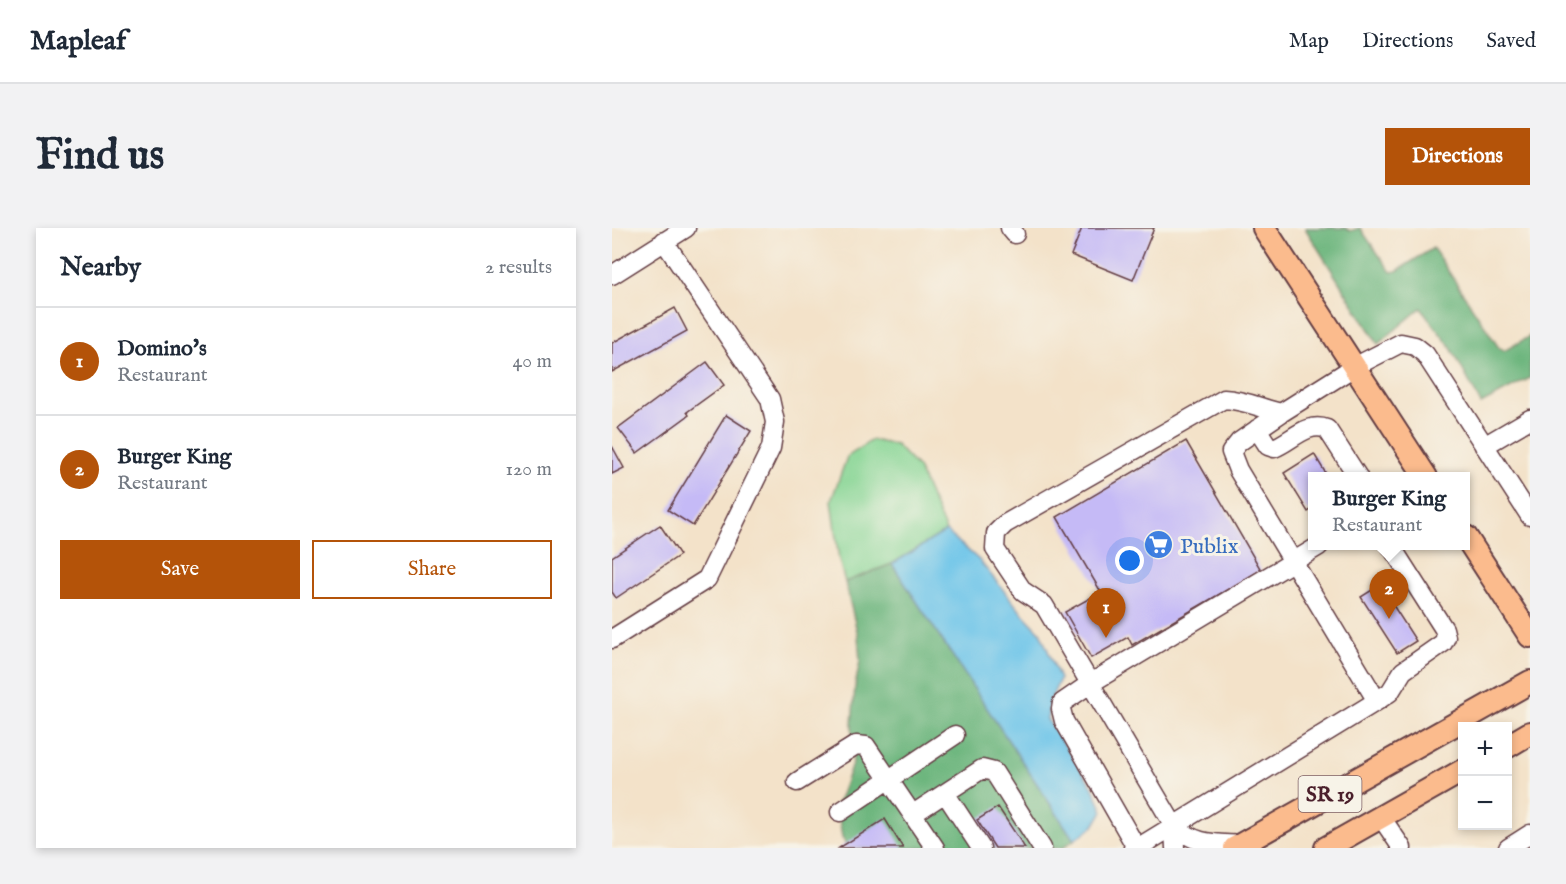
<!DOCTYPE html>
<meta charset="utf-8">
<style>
:root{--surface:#fff;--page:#f2f2f3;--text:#1f2937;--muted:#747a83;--line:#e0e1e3;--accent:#b45309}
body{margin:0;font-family:"IM FELL English",serif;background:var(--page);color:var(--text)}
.controls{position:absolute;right:18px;bottom:18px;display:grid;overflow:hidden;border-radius:0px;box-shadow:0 3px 9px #0003}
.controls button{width:54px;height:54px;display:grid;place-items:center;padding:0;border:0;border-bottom:2px solid var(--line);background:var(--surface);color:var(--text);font:30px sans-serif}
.you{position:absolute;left:518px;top:333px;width:21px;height:21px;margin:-15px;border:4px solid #fff;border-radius:50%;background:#1a73e8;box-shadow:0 0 0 9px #1a73e833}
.badge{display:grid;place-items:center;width:39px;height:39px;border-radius:50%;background:var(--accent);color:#fff;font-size:20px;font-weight:700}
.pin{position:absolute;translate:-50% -50px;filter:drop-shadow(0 2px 3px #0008)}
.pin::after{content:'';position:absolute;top:32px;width:21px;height:18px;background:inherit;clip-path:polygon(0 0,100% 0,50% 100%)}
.popup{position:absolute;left:696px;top:244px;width:162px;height:78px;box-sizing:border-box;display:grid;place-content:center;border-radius:0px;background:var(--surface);filter:drop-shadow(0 2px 4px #0005);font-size:20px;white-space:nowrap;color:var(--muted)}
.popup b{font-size:22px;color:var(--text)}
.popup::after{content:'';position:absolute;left:50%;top:100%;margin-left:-12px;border:12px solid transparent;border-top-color:var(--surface)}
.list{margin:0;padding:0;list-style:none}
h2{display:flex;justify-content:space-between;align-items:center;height:78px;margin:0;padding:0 24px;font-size:26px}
h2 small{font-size:20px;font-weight:400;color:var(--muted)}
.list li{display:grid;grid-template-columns:39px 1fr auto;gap:18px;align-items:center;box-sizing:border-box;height:108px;padding:0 24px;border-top:2px solid var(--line)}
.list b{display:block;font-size:22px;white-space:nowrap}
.list p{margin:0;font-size:20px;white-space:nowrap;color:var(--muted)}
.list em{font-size:20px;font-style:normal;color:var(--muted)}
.actions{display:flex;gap:12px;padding:18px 24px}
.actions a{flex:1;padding:14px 0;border:2px solid var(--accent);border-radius:0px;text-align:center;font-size:21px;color:var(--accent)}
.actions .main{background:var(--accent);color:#fff}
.map{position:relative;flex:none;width:918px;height:620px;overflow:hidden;border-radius:0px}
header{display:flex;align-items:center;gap:36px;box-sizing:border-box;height:84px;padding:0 30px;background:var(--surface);border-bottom:2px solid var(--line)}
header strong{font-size:28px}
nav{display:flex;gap:33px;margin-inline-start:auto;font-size:21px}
.intro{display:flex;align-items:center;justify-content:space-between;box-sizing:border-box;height:144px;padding:0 36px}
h1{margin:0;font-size:42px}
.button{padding:15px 27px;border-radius:0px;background:var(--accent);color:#fff;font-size:21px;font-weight:700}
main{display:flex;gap:36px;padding:0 36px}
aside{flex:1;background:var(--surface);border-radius:0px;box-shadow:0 3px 9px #0003}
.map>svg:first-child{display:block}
</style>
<header>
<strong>Mapleaf</strong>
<nav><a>Map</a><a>Directions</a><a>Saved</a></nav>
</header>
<div class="intro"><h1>Find us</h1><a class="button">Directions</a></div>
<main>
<aside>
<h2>Nearby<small>2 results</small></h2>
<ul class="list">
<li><span class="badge">1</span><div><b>Domino's</b><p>Restaurant</p></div><em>40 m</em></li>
<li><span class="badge">2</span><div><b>Burger King</b><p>Restaurant</p></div><em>120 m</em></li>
</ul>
<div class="actions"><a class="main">Save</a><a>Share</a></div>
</aside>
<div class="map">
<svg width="918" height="620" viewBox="0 0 918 620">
<rect width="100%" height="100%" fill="#f7f3e8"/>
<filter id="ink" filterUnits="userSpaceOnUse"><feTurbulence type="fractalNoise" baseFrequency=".0167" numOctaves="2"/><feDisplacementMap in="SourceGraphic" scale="12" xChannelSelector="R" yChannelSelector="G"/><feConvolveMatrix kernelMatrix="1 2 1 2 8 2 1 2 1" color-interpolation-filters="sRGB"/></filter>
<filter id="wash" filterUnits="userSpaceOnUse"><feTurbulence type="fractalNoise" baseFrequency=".008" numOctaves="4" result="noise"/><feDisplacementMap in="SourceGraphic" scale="24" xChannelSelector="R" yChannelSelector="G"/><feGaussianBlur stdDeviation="1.35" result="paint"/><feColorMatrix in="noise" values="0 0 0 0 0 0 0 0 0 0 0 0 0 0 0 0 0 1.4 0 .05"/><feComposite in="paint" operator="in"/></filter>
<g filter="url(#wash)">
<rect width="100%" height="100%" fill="#f3e2c9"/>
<path fill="#87d594" stroke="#687a60" stroke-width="1.5" d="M260,212l24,5 22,23 28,63 -54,33 -47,18 -6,-22 -8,-59 16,-44z"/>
<path fill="#6db67e" stroke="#5c6a54" stroke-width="1.5" d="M693,0h40l5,3 10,-3 31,44 6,-1 36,-23 66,100 5,3 26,-15v42l-49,26 -30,-56 -30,-40 -43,36z
M280,336l182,276 -12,8h-214l-6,-11 -5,-31 16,-45 -1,-37 3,-37 5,-26 -2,-26 -13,-53z"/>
<path fill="#6cc4e9" stroke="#5b728a" stroke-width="1.5" d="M334,303l33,29 43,53 18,19 20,47 -10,22 -3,18 45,67 11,25 -9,15 -20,14 -182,-276z"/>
<g id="blocks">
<path fill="#c5baf6" d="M470,0h72l-21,52 -62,-25z
M63,80l12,23 -75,41v-29z
M95,134l17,23 -37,27 2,3 -52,38 -19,-25z
M114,187l25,16 -58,95 -25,-16z
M574,213l75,129 -129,75 -4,-8 -37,21 -26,-46 36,-20 -44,-75z
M0,218l12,22 -12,6z
M702,226l14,23h-16v32l-4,3 -24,-39z
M48,297l20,30 -64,43 -4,-6v-35z
M768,357l36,56 -19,12 -36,-56z
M386,579l27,41h-30l-18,-28z
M273,591l18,29h-64z"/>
</g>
</g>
<g filter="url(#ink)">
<use href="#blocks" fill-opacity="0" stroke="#633c43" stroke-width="1.5"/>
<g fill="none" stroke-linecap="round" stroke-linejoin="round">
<defs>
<path id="minor" d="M398,0l5,6
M0,47l74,-47
M669,185l-42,29 -8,10 7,18 139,231
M645,201l11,17 6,2c18,-7 33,-27 53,-19l31,48
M872,218l46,-27
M0,411l95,-60 64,-131 4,-26 -5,-23 -106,-158
M185,554l59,-37 10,1 69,102
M333,565l36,55
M228,584l115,-77
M301,586l69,-45 12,3 48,76
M769,589l21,31
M562,598l-130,-221 -21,-14 -28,-42 1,-16 9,-9 219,-125c21,1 36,9 57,14l73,-46 47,-24 14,3 10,8 105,162
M524,619l-72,-126 -3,-12 1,-6 29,-20 228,-137
M521,620l11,-4 233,-143 13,-9 13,-21 40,-28 3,-6 -2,-8 -53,-83
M563,620l-1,-22c23,19 38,17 66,19
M896,620l22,-14"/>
<path id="major" d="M652,0l162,249
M854,309l64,99
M896,518l22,-13
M623,620l295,-166
M714,620l136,-77"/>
</defs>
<use href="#minor" stroke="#633c43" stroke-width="21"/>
<use href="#major" stroke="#633c43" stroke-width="26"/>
<use href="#minor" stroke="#fff" stroke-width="18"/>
<use href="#major" stroke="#fbbb8d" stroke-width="22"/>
</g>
</g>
<defs>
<symbol id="supermarket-disc" viewBox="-11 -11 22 22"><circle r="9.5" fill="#3f7fe0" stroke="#f7f3e8"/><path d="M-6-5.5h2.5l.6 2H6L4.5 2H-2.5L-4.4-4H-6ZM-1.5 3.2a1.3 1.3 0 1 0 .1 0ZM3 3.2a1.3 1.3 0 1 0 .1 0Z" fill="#fff"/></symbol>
</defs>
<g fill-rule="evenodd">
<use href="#supermarket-disc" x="530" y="300" width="33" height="33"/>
</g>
<g text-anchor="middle" stroke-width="6" stroke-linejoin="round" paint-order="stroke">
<rect fill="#f7f3e8" stroke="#7e5f64" stroke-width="1.5" x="686.5" y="548" width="63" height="36" rx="4.5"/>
<g font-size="21" font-weight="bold" fill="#4a1f2b">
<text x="718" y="573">SR 19</text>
</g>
<g font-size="22" fill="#366cbe" stroke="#f7f3e8" text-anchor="start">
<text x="568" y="325">Publix</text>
</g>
</g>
</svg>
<div class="controls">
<button>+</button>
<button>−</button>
</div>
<div class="you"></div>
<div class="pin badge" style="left:494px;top:410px">1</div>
<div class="pin badge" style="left:777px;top:391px">2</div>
<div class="popup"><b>Burger King</b>Restaurant</div>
</div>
</main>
